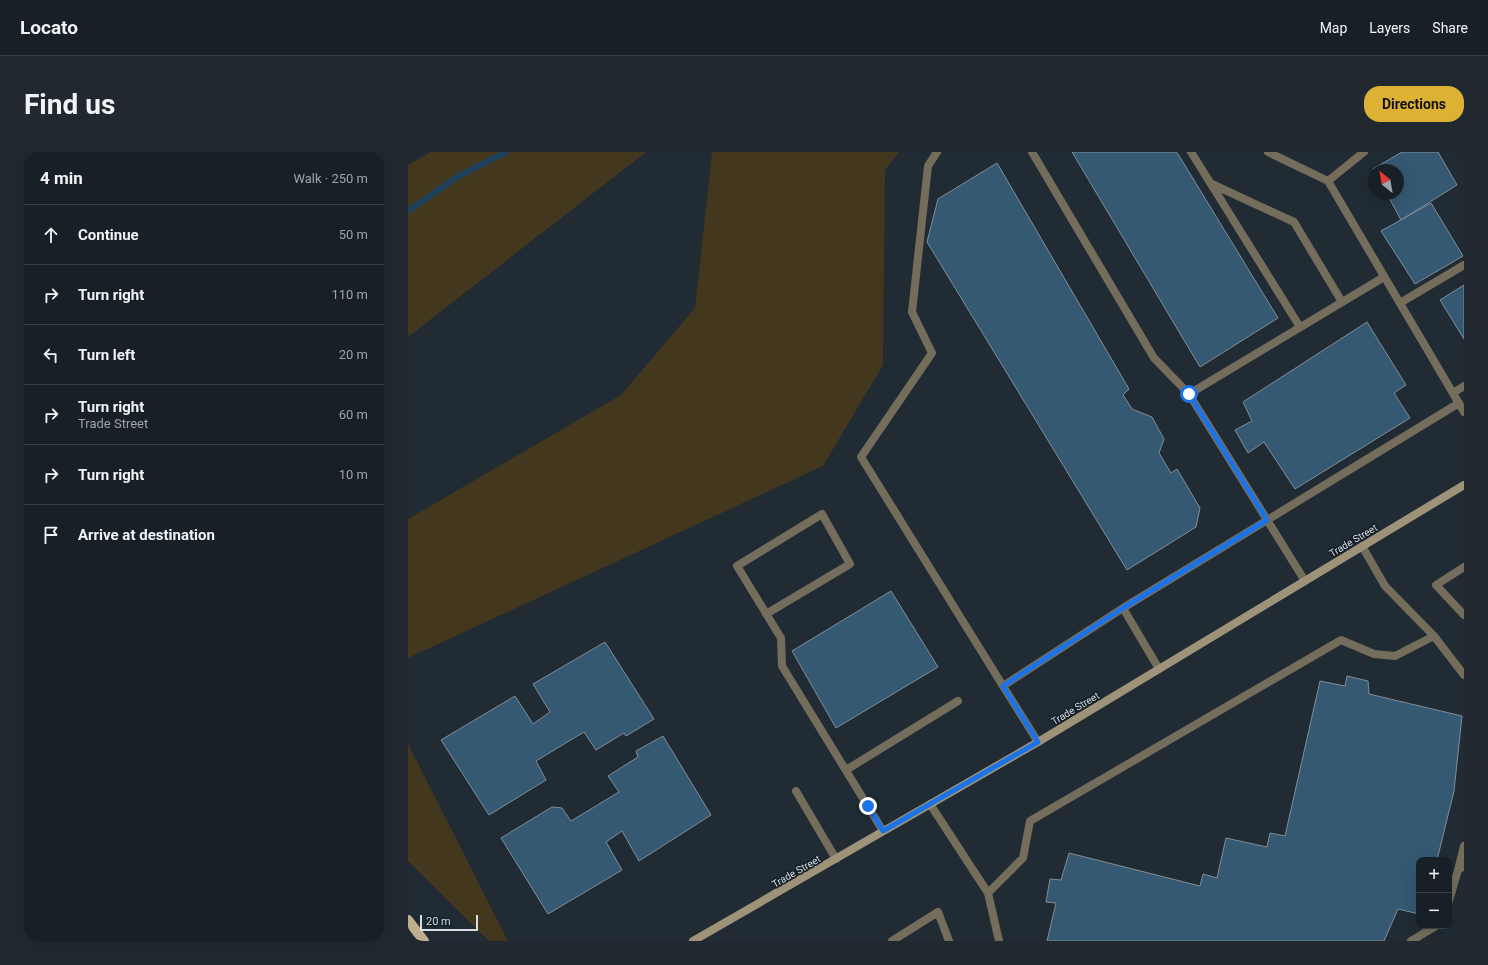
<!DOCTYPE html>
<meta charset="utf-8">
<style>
:root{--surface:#182027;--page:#21282f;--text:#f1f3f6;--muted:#9fa3a7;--line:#363e44;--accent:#ddb133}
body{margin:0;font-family:Roboto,sans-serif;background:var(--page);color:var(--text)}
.controls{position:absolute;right:12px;bottom:12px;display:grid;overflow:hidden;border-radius:8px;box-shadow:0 4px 16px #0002}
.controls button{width:36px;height:36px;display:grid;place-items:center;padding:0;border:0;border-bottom:1px solid var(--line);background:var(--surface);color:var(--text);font:20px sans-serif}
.compass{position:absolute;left:960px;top:12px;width:36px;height:36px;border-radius:50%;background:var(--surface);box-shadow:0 4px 16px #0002;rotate:329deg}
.scale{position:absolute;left:12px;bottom:10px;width:58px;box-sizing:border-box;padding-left:4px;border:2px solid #d5dce2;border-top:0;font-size:11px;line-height:14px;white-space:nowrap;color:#d5dce2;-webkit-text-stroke:3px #16212a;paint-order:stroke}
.stop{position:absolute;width:12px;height:12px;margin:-9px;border:3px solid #1a73e8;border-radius:50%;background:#fff}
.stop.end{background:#1a73e8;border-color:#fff;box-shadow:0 1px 4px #0008}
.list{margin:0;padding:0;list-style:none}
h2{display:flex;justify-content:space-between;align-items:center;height:52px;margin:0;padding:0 16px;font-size:17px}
h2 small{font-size:13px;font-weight:400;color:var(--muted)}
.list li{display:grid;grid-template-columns:26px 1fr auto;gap:12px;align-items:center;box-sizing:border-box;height:60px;padding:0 16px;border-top:1px solid var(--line)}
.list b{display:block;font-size:15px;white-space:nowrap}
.list p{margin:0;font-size:13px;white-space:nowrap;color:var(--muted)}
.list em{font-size:13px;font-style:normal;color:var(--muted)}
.icon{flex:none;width:22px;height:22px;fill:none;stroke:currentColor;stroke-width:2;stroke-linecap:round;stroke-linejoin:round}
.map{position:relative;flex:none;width:1056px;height:789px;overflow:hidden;border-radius:16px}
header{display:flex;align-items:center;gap:24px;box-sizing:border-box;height:56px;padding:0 20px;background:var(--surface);border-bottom:1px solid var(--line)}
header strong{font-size:19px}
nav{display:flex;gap:22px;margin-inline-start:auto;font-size:14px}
.intro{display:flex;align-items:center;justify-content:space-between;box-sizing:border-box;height:96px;padding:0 24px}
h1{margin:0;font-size:28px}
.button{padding:10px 18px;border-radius:16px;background:var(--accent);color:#111;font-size:14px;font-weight:700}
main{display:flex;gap:24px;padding:0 24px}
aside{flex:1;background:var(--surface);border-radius:16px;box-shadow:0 4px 16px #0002}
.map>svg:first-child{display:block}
</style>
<header>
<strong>Locato</strong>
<nav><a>Map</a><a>Layers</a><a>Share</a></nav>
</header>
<div class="intro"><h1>Find us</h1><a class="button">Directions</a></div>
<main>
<aside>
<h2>4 min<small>Walk · 250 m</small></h2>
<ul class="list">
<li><svg class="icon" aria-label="ahead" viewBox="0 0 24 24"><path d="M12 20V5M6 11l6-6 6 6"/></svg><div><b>Continue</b></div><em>50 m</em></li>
<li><svg class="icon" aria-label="right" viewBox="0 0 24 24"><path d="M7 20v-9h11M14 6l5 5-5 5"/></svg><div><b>Turn right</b></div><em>110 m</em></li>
<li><svg class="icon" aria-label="left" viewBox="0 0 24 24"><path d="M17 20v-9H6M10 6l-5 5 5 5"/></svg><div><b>Turn left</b></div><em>20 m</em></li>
<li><svg class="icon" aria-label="right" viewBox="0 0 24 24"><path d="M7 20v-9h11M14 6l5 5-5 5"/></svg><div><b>Turn right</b><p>Trade Street</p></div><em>60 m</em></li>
<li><svg class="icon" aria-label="right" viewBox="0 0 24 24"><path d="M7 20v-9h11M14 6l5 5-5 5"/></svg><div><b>Turn right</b></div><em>10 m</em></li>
<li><svg class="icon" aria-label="arrive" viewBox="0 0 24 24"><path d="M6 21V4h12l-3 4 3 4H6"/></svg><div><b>Arrive at destination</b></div></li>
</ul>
</aside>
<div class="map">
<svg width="1056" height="789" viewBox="0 0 1056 789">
<rect width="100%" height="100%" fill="#202b34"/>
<path fill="#43381d" d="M23,0h215l-238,185v-172z
M304,0h187l-14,18 -2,195 -60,101 -415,192v-139l213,-124 74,-87z
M0,592l100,197h-19l-81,-80z"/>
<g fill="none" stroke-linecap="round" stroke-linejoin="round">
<path stroke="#1e425b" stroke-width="6" d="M0,59l49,-34 49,-25"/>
</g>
<path fill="#355973" stroke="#808e99" d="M664,0h104l2,2 100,164 -78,49z
M994,0h36l19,33 -56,35 -14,-26h11v-24l-24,1 -1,-2z
M589,11l132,226 -6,6 9,14 20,8 12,22 -5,14 12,20 6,-4 23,39 -4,19 -69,43 -200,-328 11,-43z
M1023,51l32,53 -48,28 -34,-53z
M1056,133v54l-24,-39z
M959,170l39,63 -12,8 16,25 -115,71 -31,-47 -16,11 -13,-23 17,-9 -9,-19z
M483,439l47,76 -102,61 -44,-77z
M197,490l49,77 -28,17 -2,-3 -28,17 -12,-18 -48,29 10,19 -57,35 -48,-75 74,-44 18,28 17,-12 -17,-28z
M939,524l21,5 1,13 93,22 -8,75 -17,69h-18v54l-21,-5 -14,32h-337l9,-38 -10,-1 4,-23 11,1 8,-27 131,33 3,-12 14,4 9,-40 41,9 3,-14 15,3 35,-155 25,5z
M255,584l48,79 -72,46 -17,-30 -16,11 16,28 -74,44 -47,-76 51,-31 10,1 9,13 48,-29 -11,-16 30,-19 -2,-6z"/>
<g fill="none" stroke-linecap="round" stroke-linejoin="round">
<path stroke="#746d5c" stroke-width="8" d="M529,0l-9,14 -16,146 20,41 -71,104 142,229 120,-78 336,-205
M624,0l122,206 35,36 116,187
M783,0l109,175
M860,0l60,29 136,231
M920,29l36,-29
M804,32l82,38 48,80
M992,151l64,-38
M1045,241l11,-7
M781,242l195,-117
M954,394l23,40 49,50
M1056,415l-28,18 28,30
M715,456l36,61
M358,462l84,-50 -28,-50 -85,52 44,72 1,28 101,165
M595,534l35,56
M438,618l112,-69
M388,639l40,68
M522,652l58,89 11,48
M1056,694l-6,24 6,-4
M580,741l35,-35 7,-37 311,-181 33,14 21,2 39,-20 30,39
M1041,749l9,-31
M484,789l46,-29 11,29
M1003,789l25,-15"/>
<path stroke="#9e9378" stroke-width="8" d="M285,789l345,-199 426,-257"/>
<path stroke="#bfb08d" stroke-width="10" d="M0,768l16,21"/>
</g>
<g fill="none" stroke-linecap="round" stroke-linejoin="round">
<path stroke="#1a73e8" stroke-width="5" d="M460,654l15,25 155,-89 -35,-56 120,-78 144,-88 -78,-126"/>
</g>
<g text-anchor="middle" stroke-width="3.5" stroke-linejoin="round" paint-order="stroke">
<g font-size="10" fill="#d5dce2" stroke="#16212a">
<text transform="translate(945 388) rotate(-31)" y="4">Trade Street</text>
<text transform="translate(667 556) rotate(-31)" y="4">Trade Street</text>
<text transform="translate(388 719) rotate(-30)" y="4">Trade Street</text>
</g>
</g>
</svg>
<div class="controls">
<button>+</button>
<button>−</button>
</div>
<svg class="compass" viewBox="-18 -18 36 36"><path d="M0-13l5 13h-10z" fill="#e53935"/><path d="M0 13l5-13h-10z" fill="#9fa3a7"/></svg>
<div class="scale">20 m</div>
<div class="stop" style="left:781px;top:242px"></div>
<div class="stop end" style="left:460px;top:654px"></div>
</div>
</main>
